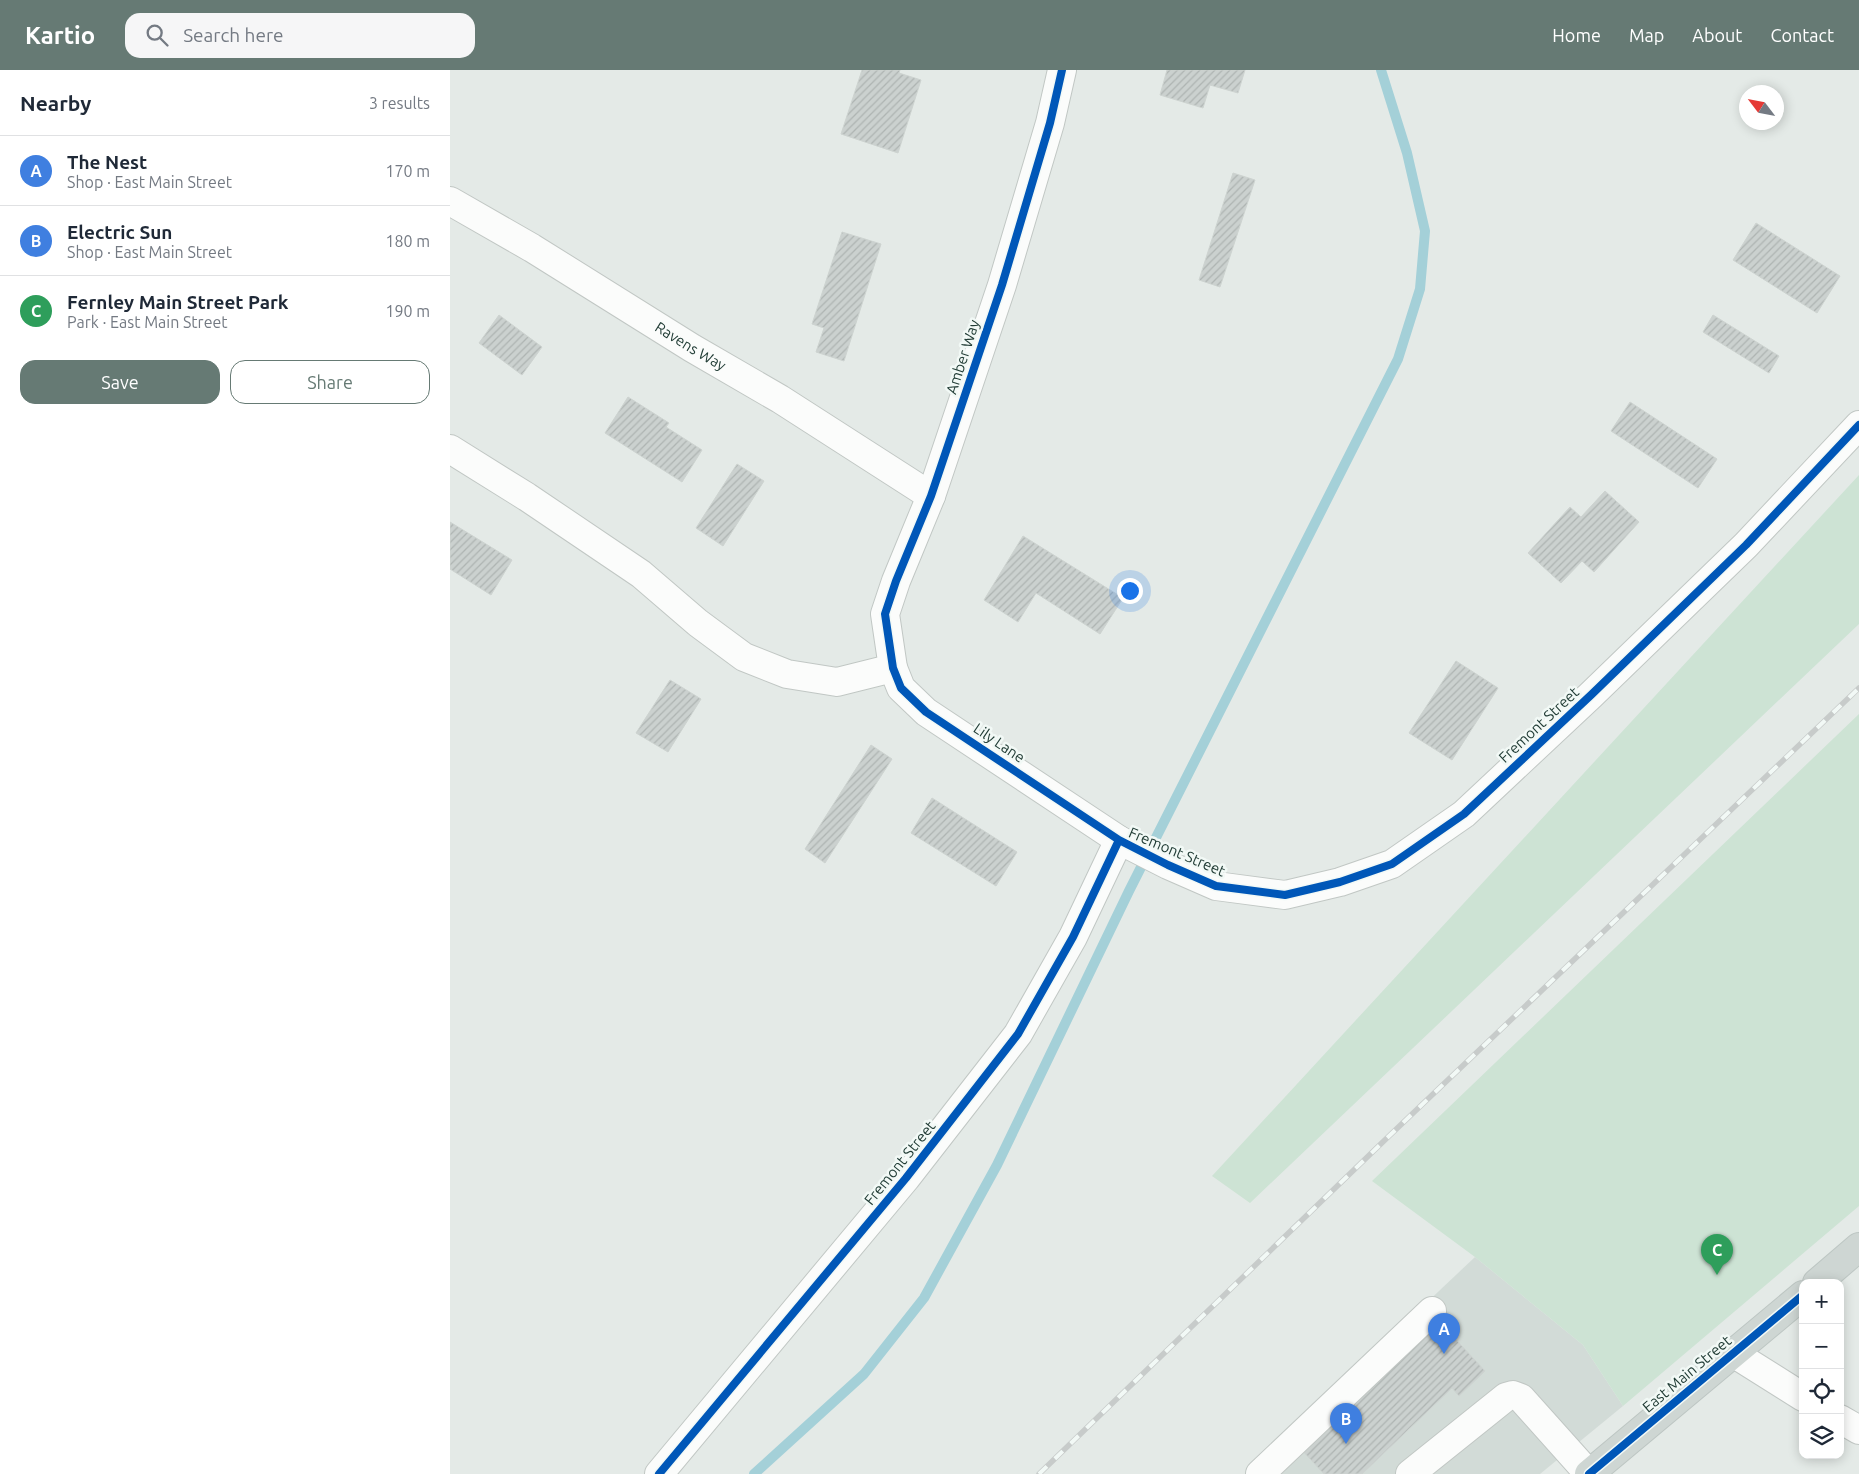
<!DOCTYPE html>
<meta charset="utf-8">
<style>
:root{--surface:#fff;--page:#f6f6f7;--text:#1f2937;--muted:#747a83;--line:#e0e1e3;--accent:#667a74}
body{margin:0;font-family:Ubuntu,sans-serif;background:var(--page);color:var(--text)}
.controls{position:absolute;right:15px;bottom:15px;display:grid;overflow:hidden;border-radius:10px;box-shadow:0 2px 12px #0003}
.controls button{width:45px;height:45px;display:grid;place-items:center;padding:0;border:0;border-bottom:1px solid var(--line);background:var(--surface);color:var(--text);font:25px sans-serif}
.compass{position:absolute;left:1289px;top:15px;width:45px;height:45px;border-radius:50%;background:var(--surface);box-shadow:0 2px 12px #0003;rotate:302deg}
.you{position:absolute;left:679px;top:520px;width:18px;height:18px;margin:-12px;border:4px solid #fff;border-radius:50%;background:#1a73e8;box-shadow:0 0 0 8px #1a73e833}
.badge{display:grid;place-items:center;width:32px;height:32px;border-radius:50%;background:var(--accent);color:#fff;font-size:16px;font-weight:700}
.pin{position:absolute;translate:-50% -41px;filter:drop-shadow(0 1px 2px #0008)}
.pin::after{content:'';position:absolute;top:26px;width:18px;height:15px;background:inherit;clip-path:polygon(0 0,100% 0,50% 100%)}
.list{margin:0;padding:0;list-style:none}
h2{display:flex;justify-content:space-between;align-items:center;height:65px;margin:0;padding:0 20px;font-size:21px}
h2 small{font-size:16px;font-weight:400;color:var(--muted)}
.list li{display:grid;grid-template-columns:32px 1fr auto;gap:15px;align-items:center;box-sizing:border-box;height:70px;padding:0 20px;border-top:1px solid var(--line)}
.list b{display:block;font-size:19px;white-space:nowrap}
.list p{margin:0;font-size:16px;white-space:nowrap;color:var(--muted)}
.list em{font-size:16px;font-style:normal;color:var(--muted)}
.actions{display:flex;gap:10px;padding:15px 20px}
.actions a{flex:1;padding:11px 0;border:1px solid var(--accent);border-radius:15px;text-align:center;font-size:18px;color:var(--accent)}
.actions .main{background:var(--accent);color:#fff}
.icon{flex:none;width:28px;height:28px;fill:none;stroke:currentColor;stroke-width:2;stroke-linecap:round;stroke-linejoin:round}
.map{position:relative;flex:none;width:1409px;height:1404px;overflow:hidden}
header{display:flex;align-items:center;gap:30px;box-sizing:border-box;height:70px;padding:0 25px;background:var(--accent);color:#fff}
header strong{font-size:24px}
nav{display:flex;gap:28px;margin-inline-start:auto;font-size:18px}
.search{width:350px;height:45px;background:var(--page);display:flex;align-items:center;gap:12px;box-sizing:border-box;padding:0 18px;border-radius:15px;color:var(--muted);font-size:19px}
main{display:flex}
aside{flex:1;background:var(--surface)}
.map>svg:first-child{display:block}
</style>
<header>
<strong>Kartio</strong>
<div class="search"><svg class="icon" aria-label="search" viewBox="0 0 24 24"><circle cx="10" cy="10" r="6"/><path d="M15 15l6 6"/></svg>Search here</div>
<nav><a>Home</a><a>Map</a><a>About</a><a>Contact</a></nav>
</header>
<main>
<aside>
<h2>Nearby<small>3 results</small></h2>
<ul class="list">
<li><span class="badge" style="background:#3f7fe0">A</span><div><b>The Nest</b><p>Shop · East Main Street</p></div><em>170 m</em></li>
<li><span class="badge" style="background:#3f7fe0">B</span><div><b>Electric Sun</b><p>Shop · East Main Street</p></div><em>180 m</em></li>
<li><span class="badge" style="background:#2e9e5b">C</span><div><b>Fernley Main Street Park</b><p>Park · East Main Street</p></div><em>190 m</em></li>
</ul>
<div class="actions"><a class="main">Save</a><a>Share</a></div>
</aside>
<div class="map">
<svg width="1409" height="1404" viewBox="0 0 1409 1404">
<defs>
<pattern id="building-hatch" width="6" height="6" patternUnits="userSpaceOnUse" patternTransform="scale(1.25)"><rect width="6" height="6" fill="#cbd1cf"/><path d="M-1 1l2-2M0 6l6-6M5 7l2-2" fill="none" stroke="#aeb4b2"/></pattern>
</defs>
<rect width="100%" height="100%" fill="#e4eae7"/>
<path fill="#d2dbd7" d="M1025,1187l108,88 40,61 -83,68h-295z"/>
<path fill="#cde3d4" d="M1409,405v149l-609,579 -38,-27z
M1409,644v492l-236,200 -40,-61 -108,-88 -103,-76z"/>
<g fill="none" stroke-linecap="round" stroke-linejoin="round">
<path stroke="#a4d0d8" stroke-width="10" d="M304,1404l110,-100 60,-76 73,-133 132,-274 269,-532 22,-70 5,-58 -18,-78 -26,-83"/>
</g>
<path fill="url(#building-hatch)" stroke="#cdd3d0" d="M412,0h38l-1,3 22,7 -23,73 -57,-19z
M717,0h78l-7,23 -28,-8 -7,23 -43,-13z
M783,103l22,7 -35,107 -21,-7z
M1306,153l84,53 -23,37 -84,-53z
M392,162l39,12 -37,117 -28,-9 8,-24 -12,-4z
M49,245l43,32 -20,28 -43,-32z
M1263,245l66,41 -10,17 -66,-41z
M178,327l41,26 -3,4 36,23 -20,32 -77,-49z
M1180,332l87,57 -19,29 -87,-57z
M287,394l27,17 -41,65 -27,-18z
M1155,421l34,31 -45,50 -12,-11 -21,22 -33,-30 42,-46 11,10z
M0,452l62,38 -21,35 -41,-26z
M573,466l100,62 -23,36 -64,-41 -18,29 -34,-22z
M1006,591l42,27 -46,72 -43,-27z
M220,610l31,19 -33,53 -32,-19z
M421,675l21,14 -67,104 -20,-14z
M482,728l85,54 -21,34 -85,-53z
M986,1248l49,53 -26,25 -7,-8 -90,86h-38l-25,-27z"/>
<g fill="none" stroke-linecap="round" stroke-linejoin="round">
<defs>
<g id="minor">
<path d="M612,0l-12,53 -48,162 -71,211 -35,85 -11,33 8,54 8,20 25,24 193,128 49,25 48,21 69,9 55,-13 52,-18 72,-50 127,-119 155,-150 113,-120"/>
<path id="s1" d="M0,131l82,47 160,100 88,51 151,97"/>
<path d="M0,379l77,48 114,77 57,49 46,34 43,17 50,8 56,-14"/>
<path d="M1283,1283l70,44"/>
<path d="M1390,1349l19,11"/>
<path d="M209,1404l247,-296 112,-144 55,-97 46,-97"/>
<path d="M810,1404l172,-163"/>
<path d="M960,1404l96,-77 7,-2 8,3 68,76"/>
</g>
<path id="major" d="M1367,1213l42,-36
M1139,1404l214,-179"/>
</defs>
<use href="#minor" stroke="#c1c7c4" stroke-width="30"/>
<use href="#major" stroke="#bdc6c3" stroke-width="30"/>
<use href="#minor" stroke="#fbfcfb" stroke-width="28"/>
<use href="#major" stroke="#ced6d3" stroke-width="28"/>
<defs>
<path id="rail" d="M589,1404l349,-337 471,-449"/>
</defs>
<use href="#rail" stroke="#c7cbca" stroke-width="5.5"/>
<use href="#rail" stroke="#f2f9f6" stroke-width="4" stroke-dasharray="11" stroke-linecap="butt"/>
<defs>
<path id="cycleway" d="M612,0l-12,53 -48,162 -71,211 -35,85 -11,33 8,54 8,20 25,24 193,128 49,25 48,21 69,9 55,-13 52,-18 72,-50 127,-119 155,-150 113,-120
M209,1404l247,-296 112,-144 55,-97 46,-97
M1139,1404l214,-179"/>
</defs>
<use href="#cycleway" stroke="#f2f9f6" stroke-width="11"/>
<use href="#cycleway" stroke="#0057b8" stroke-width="8"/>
</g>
<g text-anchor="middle" stroke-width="5" stroke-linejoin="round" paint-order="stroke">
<g font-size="15" fill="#223d36" stroke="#f2f9f6">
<text dy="5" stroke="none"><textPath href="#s1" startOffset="281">Ravens Way</textPath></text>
<text transform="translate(513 287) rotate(-72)" y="5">Amber Way</text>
<text transform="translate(1089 655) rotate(-43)" y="5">Fremont Street</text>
<text transform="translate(549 673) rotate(34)" y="5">Lily Lane</text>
<text transform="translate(727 782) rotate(23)" y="5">Fremont Street</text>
<text transform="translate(450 1093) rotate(-51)" y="5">Fremont Street</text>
<text transform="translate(1237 1304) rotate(-40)" y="5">East Main Street</text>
</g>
</g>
</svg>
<div class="controls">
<button>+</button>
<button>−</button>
<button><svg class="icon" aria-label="locate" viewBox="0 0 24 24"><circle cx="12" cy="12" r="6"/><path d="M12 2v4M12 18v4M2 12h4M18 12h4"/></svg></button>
<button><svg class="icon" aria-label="layers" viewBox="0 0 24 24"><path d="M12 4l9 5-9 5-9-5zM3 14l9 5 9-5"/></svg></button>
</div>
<svg class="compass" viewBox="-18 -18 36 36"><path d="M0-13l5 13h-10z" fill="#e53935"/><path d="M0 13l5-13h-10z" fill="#747a83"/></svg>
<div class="you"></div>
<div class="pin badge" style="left:994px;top:1284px;background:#3f7fe0">A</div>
<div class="pin badge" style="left:896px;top:1374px;background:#3f7fe0">B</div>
<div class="pin badge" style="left:1267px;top:1205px;background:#2e9e5b">C</div>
</div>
</main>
